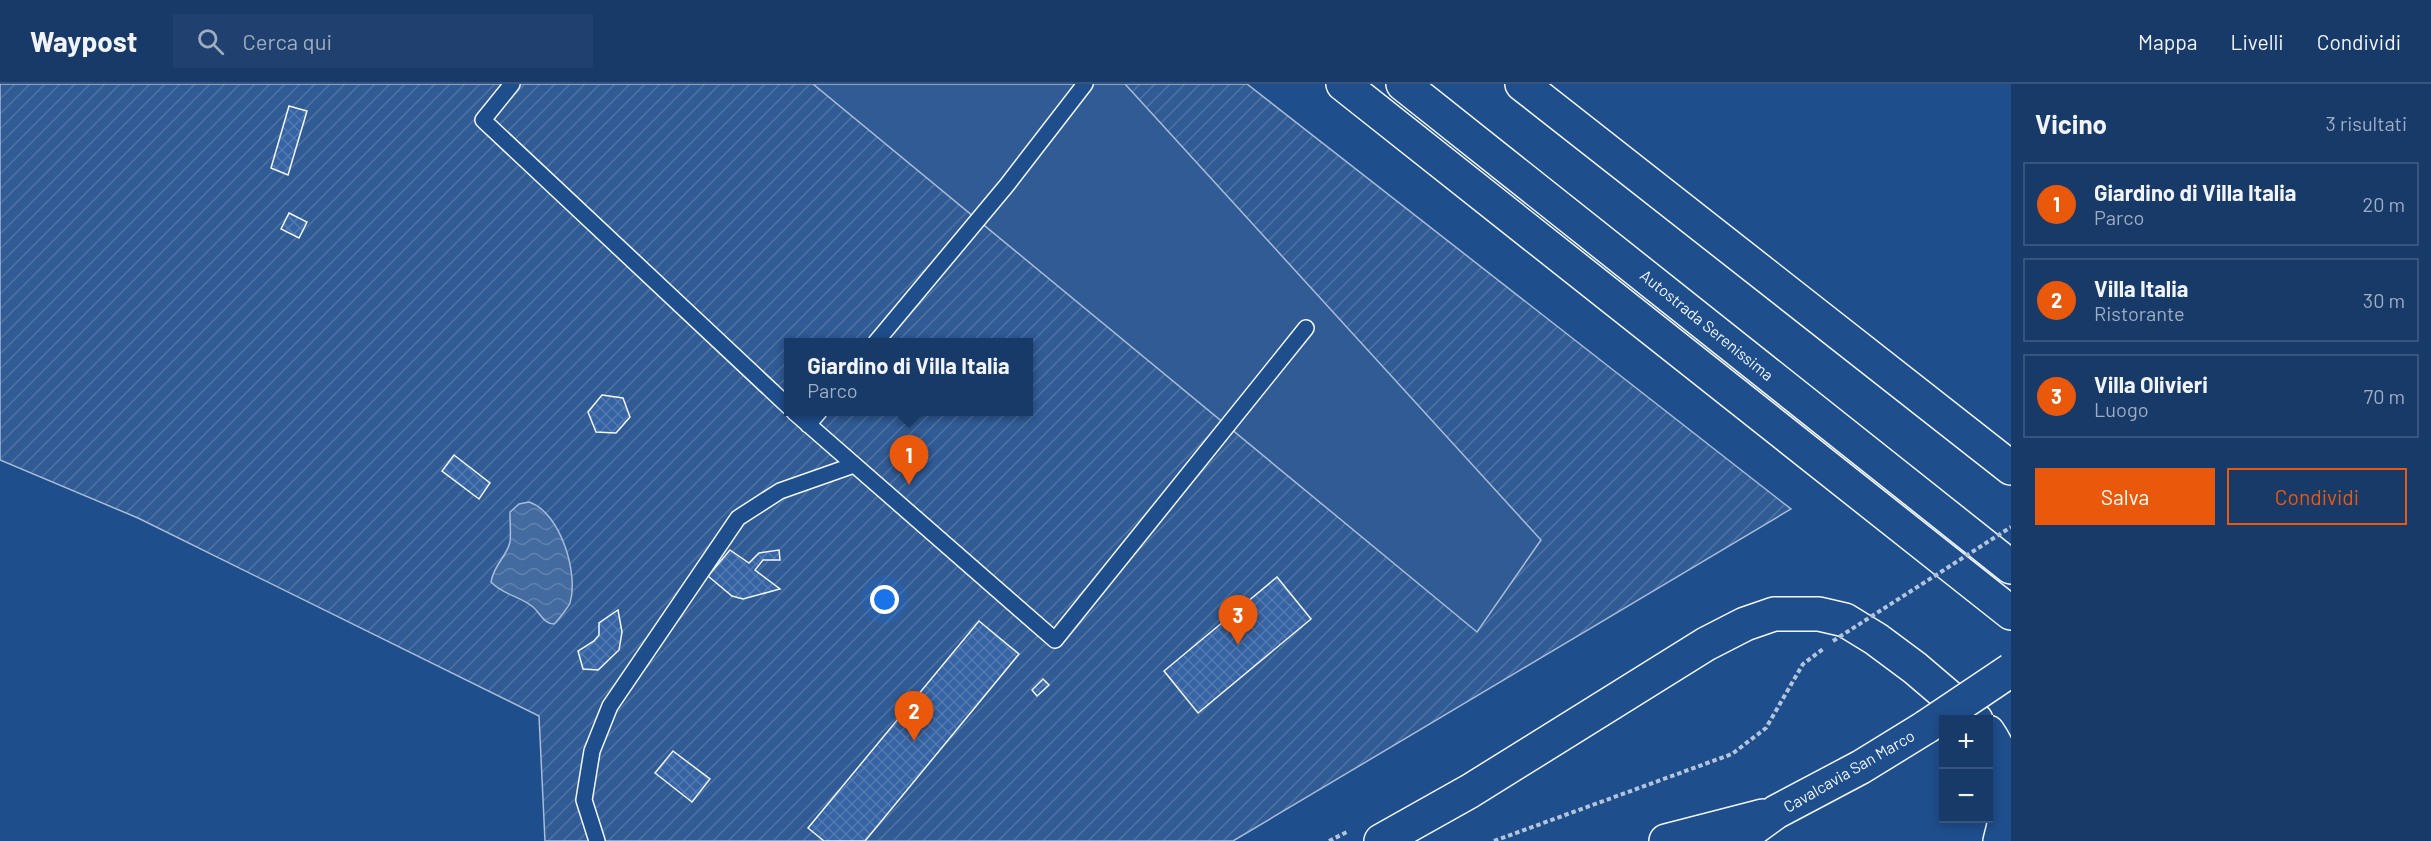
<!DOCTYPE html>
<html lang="it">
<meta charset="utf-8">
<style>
:root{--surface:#173a69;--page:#20416f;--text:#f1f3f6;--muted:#9eadc0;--line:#36547d;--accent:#ea580c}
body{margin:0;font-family:Barlow,sans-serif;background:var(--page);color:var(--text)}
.controls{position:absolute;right:18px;bottom:18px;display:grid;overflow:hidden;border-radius:0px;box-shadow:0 3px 9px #0003}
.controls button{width:54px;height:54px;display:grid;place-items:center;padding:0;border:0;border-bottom:2px solid var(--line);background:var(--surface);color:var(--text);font:30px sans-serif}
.you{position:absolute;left:885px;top:516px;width:21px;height:21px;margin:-15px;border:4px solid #fff;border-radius:50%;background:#1a73e8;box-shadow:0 0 0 9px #1a73e833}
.badge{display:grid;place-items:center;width:39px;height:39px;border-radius:50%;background:var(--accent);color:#fff;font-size:20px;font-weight:700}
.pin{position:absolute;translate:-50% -50px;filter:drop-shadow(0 2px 3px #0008)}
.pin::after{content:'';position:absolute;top:32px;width:21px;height:18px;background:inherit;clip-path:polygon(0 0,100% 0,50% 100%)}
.popup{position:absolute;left:784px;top:254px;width:249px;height:78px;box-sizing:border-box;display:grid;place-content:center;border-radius:0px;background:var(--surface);filter:drop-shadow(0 2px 4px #0005);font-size:20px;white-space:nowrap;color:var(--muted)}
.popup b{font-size:22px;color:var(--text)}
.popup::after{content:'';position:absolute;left:50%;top:100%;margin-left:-12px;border:12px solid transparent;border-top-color:var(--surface)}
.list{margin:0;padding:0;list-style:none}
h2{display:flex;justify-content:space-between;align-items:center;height:78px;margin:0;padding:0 24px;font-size:26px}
h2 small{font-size:20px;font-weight:400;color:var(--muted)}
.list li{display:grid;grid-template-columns:39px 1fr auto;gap:18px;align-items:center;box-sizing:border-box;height:84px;margin:0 12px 12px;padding:0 12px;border:2px solid var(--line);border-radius:0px}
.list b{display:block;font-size:22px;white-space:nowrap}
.list p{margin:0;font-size:20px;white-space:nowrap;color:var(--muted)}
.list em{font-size:20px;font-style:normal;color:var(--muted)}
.actions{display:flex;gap:12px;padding:18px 24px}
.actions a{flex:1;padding:14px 0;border:2px solid var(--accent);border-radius:0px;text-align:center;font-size:21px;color:var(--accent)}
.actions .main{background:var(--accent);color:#fff}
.icon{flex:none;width:33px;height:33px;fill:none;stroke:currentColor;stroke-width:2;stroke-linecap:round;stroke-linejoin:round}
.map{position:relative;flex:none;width:2011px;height:757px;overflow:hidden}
header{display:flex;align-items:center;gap:36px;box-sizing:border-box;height:84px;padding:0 30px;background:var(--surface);border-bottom:2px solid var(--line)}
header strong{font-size:28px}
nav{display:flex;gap:33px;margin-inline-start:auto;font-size:21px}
.search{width:420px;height:54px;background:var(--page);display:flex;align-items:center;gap:15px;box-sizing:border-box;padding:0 21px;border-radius:0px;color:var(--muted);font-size:22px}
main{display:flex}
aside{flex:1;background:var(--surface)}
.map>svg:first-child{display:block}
</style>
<header>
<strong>Waypost</strong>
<div class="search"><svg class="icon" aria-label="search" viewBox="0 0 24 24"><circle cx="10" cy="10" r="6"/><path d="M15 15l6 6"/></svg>Cerca qui</div>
<nav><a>Mappa</a><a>Livelli</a><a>Condividi</a></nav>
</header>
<main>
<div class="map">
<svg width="2011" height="757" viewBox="0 0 2011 757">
<defs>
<pattern id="garden-furrows" width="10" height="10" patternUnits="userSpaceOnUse" patternTransform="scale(1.5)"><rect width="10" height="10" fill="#305b95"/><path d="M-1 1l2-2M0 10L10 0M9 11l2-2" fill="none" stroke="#4e73a5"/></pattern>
<pattern id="water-waves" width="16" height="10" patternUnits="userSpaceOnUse" patternTransform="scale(1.5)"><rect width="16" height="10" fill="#446ba0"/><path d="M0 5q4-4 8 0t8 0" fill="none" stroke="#5f81ae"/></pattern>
<pattern id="building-cross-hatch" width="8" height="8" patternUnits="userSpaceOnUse" patternTransform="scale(1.5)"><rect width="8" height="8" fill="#3563a3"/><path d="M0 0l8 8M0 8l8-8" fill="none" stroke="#537ab1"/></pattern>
</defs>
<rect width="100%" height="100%" fill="#1f4e8c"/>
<path fill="url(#garden-furrows)" stroke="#a8bbd7" stroke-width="1.5" fill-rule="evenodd" d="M0,0h1247l544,425 -558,332h-688l-6,-125 -401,-198 -138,-58zM789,258h240v70h-240z"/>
<path fill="#305b95" stroke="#a8bbd7" stroke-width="1.5" d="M813,0h312l416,456 -64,92z"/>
<path fill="url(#water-waves)" stroke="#a8bbd7" stroke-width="1.5" d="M529,418c31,10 50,71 41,101 -1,3 -14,20 -16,21 -10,0 -14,-11 -21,-17 -13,-11 -30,-12 -42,-25 3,-18 15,-24 19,-40 1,-9 0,-20 0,-30l9,-8z"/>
<path fill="url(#building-cross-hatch)" stroke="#f2f6ff" stroke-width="1.5" d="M289,22l18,5 -19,64 -17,-7z
M289,129l18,9 -8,16 -18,-9z
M602,311l21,3 7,19 -14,16 -20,-1 -8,-20z
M454,371l36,28 -11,16 -37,-28z
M730,466l19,13 10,-10 20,-3 1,10h-17l-8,10 25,19 -37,10 -11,-3 -24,-20z
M1277,493l34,42 -113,94 -34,-42z
M618,526l4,22 -3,18 -21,20 -15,-1 -5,-18 16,-10 5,-6v-12z
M979,537l40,33 -154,187h-41l-16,-13z
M1043,595l6,6 -12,11 -5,-6z
M673,667l37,28 -18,23 -37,-29z"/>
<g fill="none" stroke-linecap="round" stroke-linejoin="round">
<defs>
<path id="lane" d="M512,0l-29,36 306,287
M876,258l131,-157 78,-101
M794,328l261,228 251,-312
M808,341l11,-13
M597,757l-13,-41 8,-49 18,-45 128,-188 42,-27 74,-26"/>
<path id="secondary" d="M1988,648c23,33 23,71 12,109
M1381,757l89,-50 236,-147 39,-20 29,-10h45l26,6 31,19 39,29 61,52
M1666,757l97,-25
M1736,757l40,-29 85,-45 65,-40"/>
<path id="highway" d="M1343,0l668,529
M1403,0l608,483
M1522,0l489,384"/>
</defs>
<use href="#lane" stroke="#f2f6ff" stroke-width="18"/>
<use href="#secondary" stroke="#f2f6ff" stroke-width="36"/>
<use href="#highway" stroke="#f2f6ff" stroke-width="36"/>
<path stroke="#b3c4dc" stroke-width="4" stroke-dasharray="4.5 3" stroke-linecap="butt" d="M1329,757l20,-10
M1494,757l238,-87 34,-26 37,-64 20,-15"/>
<use href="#lane" stroke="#1f4e8c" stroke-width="15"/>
<use href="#secondary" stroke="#1f4e8c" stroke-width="33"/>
<use href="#highway" stroke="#1f4e8c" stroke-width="33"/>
<defs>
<path id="secondary-bridge" d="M1926,643l85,-57"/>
</defs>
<use href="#secondary-bridge" stroke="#f2f6ff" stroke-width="36" stroke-linecap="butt"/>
<path stroke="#b3c4dc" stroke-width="4" stroke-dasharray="4.5 3" stroke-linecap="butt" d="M1833,557l178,-114"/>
<use href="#secondary-bridge" stroke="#1f4e8c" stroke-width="33"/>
</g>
<g text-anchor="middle" stroke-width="4.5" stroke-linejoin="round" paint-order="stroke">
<g font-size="16" fill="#f2f6ff" stroke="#1f4e8c">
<text transform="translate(1707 241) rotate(39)" y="6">Autostrada Serenissima</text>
<text transform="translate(1849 687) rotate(-30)" y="6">Cavalcavia San Marco</text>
</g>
</g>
</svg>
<div class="controls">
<button>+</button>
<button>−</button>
</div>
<div class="you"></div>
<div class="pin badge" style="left:909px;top:401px">1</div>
<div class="popup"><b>Giardino di Villa Italia</b>Parco</div>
<div class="pin badge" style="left:914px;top:657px">2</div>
<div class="pin badge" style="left:1238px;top:561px">3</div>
</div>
<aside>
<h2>Vicino<small>3 risultati</small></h2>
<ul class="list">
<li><span class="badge">1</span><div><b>Giardino di Villa Italia</b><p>Parco</p></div><em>20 m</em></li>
<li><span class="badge">2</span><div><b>Villa Italia</b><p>Ristorante</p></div><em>30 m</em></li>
<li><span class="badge">3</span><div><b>Villa Olivieri</b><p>Luogo</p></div><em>70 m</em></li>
</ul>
<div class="actions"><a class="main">Salva</a><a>Condividi</a></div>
</aside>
</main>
